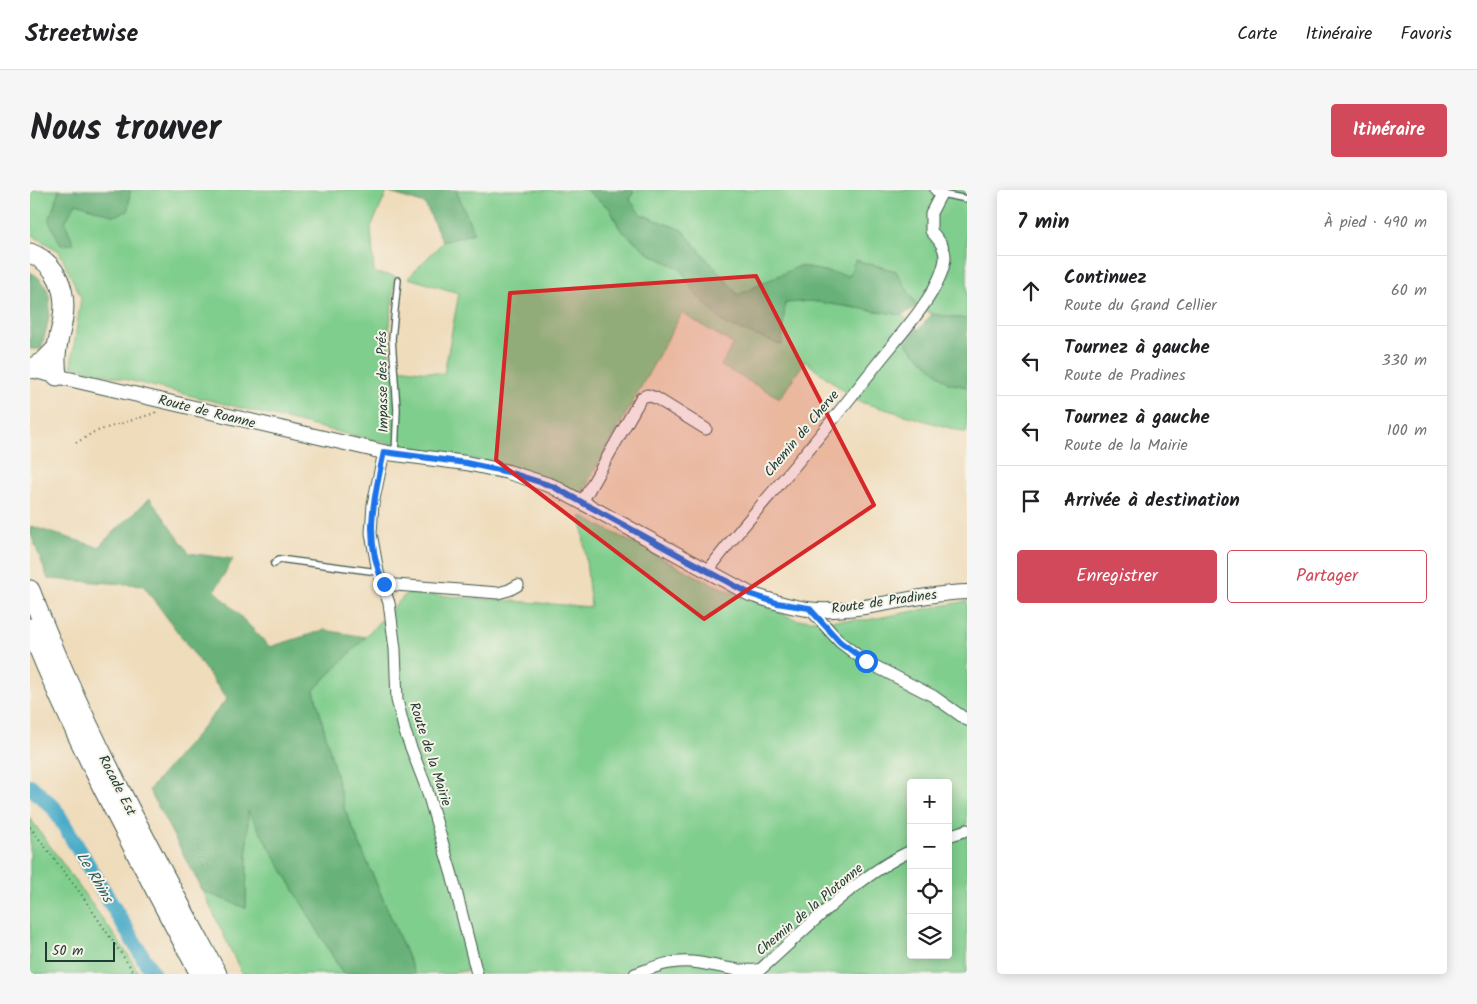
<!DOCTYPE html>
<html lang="fr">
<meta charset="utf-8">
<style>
:root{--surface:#fff;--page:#f6f6f6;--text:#202124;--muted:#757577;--line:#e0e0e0;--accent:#d1495b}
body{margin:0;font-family:Kalam,sans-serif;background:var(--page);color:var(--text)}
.controls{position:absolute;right:15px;bottom:15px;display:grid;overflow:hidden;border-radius:5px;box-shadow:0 2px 12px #0003}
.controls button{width:45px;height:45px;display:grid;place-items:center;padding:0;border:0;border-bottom:1px solid var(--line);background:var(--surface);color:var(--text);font:25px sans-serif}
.scale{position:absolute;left:15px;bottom:12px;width:70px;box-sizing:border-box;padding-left:5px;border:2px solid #1f3d34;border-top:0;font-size:14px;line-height:18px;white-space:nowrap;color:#1f3d34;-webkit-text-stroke:4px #f7f3e8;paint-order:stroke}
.stop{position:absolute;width:15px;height:15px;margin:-11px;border:4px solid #1a73e8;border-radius:50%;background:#fff}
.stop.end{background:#1a73e8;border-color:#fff;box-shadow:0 1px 5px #0008}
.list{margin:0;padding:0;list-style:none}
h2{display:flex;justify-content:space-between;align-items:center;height:65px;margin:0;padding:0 20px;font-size:21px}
h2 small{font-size:16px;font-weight:400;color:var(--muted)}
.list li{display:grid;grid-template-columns:32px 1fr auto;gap:15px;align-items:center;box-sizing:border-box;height:70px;padding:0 20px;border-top:1px solid var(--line)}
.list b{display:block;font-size:19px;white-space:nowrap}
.list p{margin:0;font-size:16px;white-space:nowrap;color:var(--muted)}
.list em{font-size:16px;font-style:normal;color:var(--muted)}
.actions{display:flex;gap:10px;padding:15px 20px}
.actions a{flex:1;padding:11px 0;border:1px solid var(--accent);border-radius:5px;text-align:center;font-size:18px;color:var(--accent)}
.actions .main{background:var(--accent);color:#fff}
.icon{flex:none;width:28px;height:28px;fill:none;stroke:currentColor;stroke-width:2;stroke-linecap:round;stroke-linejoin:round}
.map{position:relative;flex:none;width:937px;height:784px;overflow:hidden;border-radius:5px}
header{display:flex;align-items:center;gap:30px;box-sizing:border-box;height:70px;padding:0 25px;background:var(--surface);border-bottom:1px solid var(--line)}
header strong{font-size:24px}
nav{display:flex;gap:28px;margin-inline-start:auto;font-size:18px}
.intro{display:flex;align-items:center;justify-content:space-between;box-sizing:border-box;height:120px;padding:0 30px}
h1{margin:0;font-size:35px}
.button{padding:12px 22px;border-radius:5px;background:var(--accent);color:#fff;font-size:18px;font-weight:700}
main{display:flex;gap:30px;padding:0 30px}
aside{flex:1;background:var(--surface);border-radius:5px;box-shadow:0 2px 12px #0003}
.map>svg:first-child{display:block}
</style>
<header>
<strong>Streetwise</strong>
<nav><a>Carte</a><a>Itinéraire</a><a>Favoris</a></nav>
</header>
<div class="intro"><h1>Nous trouver</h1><a class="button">Itinéraire</a></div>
<main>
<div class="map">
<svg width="937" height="784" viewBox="0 0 937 784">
<rect width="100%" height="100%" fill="#f7f3e8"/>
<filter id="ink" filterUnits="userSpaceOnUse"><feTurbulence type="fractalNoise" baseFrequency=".02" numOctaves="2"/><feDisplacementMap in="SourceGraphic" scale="10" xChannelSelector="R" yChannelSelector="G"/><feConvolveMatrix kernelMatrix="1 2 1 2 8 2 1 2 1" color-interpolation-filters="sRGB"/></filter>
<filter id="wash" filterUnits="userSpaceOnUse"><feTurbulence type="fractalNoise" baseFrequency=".0096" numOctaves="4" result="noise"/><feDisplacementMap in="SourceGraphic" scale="20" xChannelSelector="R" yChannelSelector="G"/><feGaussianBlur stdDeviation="1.12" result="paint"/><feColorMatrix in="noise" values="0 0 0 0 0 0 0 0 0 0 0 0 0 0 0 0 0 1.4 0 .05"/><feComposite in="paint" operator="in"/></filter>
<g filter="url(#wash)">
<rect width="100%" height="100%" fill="#efdcbb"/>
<path fill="#80ce8d" stroke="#508660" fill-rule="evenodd" d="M0,0h29l-10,31 16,1 11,-19 52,8 2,-21h258l-17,37 3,46 21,3 -7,64 2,27 54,7 15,-81 -51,-15 35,-36 31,-9 -18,-43h130l24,19 10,20 30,25 31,15 16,27 85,49 2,-42 27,-2 91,14 16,14 -12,15 42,39 19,4v46l-110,-32 -52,-40 -25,37 -59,-32 12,-22 -51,-31 -100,180 -72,-27 -152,-29 -287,-71 10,-68 -22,-47 -29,-17z
M604,0h333v129l-35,-5 -15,-8 -21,-35 -40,-11 -7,16 -50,-10 -61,29 -56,-65 -42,-16 -10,-14z
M551,326l125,65 91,39h70l100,-19v373h-494l-2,-4 -25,4h-31l-70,-164 -31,-120 93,-97 184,14zM881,593h37v172h-37z
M218,620l95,164h-101l-39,-83 43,17z
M0,628l99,138 10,18h-109z"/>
<path fill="#68b178" stroke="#447756" d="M29,0h71l-2,21 -14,5 -38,-13 -11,19 9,22 -13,1 -12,-24z
M358,0h68l18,43 -31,9 -18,-38 -38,-12z
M556,0h48l-4,10 10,14 42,16 56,65 61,-29 50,10 6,-16 41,11 21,35 -15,9 -91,-14 -26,2 -3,42 -56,-20 -29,-29 -16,-27 -31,-15 -30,-25 -10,-20z
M0,82c31,16 18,50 11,77h-11z
M902,124l35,5v68l-19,-4 -42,-39z
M120,308l39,55 44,6 -18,31 55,57 54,-17 42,7 -52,53 31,120 70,164h-72l-95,-163 -2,97 -43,-17 -54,-101 78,-91 -84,-114 -95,-6 -18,-47v-6l68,21z"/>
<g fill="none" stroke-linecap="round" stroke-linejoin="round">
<path stroke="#49abc8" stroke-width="16" d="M0,596l24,22 99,166"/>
</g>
</g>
<g filter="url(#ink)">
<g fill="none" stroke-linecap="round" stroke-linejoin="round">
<defs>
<path id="service" d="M911,4l26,5
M365,264l2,-45 -5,-70 6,-59
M244,374l5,-5 99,13"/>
<path id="minor" d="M354,262l-11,52 -2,29 7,39 11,31 6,46 2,51 8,32 21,55 26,88 25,99
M552,312l59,-104 6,-3 9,3 50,31
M678,381c29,-40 63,-76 94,-114 27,-32 53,-65 79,-98 20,-25 56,-64 63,-95 4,-13 -4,-23 -13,-33v-18l10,-19 -5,-4
M353,394l115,9 11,-3 9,-5
M779,418l31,34 25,19 68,35 34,24
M918,646l19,-6
M605,784c20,-7 35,-14 57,-12 22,2 48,12 69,7 44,-39 97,-94 150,-118"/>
<path id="tertiary" d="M0,180l358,83 78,10 42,9 44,14 198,108c22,7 45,15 68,16 50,2 99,-17 149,-18"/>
<path id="trunk" d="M0,63c27,10 37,38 33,64 -1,11 -5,21 -6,31 -2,9 -1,19 0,28
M0,179l14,-8 13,-13
M0,400c51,133 120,259 187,384
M0,438c48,119 110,233 170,346"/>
</defs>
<use href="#service" stroke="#3e5548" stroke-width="8"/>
<use href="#minor" stroke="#3e5548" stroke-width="13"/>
<use href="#tertiary" stroke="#3e5548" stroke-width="16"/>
<use href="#trunk" stroke="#3e5548" stroke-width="21"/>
<path stroke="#3e5548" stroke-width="2" stroke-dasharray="1 4" stroke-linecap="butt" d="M46,253l18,-11 61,-19 1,-3
M0,637l51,67 54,80"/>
<use href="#service" stroke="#fff" stroke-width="5.5"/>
<use href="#minor" stroke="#fff" stroke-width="11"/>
<use href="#tertiary" stroke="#fff" stroke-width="14"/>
<use href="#trunk" stroke="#fff" stroke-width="19"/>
</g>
</g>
<g fill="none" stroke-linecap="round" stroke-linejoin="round" filter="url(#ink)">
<path stroke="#1a73e8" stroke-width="6" d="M354,394c-21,-44 -10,-87 0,-132l82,11 42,9 44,14 198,108 27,9 32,5 31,34 26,19"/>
</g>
<path fill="#d62828" fill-opacity="0.2" stroke="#d62828" stroke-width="4" stroke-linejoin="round" d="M726,86l118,229 -170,114 -208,-159 14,-167z"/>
<g text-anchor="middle" stroke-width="4" stroke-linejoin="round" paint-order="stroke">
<g font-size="14" fill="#1f3d34" stroke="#f7f3e8">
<text transform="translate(352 192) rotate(-91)" y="5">Impasse des Prés</text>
<text transform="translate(177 221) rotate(14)" y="5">Route de Roanne</text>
<text transform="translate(771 243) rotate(-50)" y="5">Chemin de Cherve</text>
<text transform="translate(854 411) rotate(-8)" y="5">Route de Pradines</text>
<text transform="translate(401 564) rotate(72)" y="5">Route de la Mairie</text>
<text transform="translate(88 595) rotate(63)" y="5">Rocade Est</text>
<text transform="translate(779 719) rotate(-40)" y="5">Chemin de la Plotonne</text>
</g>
<g font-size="15" font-style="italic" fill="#2c5e60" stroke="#f7f3e8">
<text transform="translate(65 687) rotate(59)" y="5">Le Rhins</text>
</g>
</g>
</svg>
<div class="controls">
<button>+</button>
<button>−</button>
<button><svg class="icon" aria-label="locate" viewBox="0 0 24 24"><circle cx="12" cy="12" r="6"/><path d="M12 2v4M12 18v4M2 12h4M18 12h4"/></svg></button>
<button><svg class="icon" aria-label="layers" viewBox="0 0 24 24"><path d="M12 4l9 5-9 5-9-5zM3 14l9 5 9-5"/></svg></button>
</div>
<div class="scale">50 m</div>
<div class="stop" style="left:836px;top:471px"></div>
<div class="stop end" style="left:354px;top:394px"></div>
</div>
<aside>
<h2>7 min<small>À pied · 490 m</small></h2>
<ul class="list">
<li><svg class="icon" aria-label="ahead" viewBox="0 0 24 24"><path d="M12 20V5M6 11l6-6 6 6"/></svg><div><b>Continuez</b><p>Route du Grand Cellier</p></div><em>60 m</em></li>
<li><svg class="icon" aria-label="left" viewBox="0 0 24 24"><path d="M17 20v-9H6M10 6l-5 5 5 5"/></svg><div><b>Tournez à gauche</b><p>Route de Pradines</p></div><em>330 m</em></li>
<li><svg class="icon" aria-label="left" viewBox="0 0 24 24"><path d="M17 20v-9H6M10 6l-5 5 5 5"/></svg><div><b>Tournez à gauche</b><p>Route de la Mairie</p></div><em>100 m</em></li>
<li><svg class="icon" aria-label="arrive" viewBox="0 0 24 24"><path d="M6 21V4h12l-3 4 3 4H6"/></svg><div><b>Arrivée à destination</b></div></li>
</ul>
<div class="actions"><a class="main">Enregistrer</a><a>Partager</a></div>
</aside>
</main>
